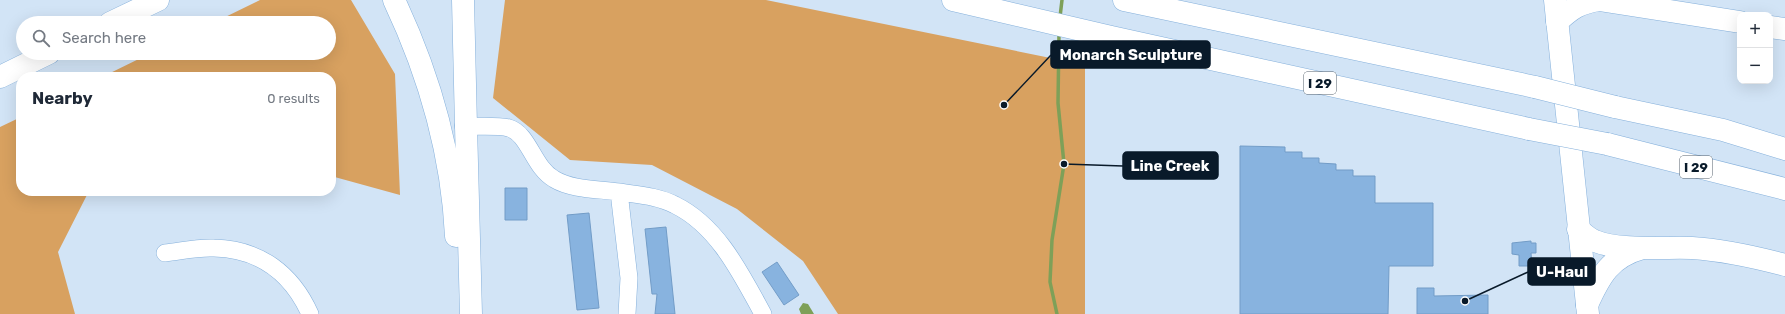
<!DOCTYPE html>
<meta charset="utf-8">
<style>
:root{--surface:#fff;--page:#f2f2f3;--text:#1f2937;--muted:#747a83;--line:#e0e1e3}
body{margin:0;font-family:Rubik,sans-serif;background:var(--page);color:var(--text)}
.controls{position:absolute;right:12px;top:12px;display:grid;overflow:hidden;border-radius:8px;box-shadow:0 4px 16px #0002}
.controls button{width:36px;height:36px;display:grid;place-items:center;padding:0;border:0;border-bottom:1px solid var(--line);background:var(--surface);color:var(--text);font:20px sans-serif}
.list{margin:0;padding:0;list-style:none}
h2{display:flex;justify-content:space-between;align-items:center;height:52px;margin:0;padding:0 16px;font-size:17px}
h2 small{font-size:13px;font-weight:400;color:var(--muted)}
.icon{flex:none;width:22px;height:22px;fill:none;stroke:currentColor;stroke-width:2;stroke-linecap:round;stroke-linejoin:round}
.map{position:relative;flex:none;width:1785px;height:314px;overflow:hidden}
.search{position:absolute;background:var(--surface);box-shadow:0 4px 16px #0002;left:16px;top:16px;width:320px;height:44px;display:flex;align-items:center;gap:10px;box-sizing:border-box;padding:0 14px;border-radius:22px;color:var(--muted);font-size:15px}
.panel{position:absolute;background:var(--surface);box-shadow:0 4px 16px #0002;left:16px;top:72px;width:320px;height:124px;border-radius:16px}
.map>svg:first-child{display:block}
</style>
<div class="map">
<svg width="1785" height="314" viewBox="0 0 1785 314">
<rect width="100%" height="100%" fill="#d2e4f6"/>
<path fill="#d8a160" d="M260,0h91l44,74 5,121 -69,-19v-99h-229l49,-24h178v-30h-116z
M505,0h261l319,65v249h-247l-35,-53 -66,-52 -85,-44 -82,-5 -77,-62z
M21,117v74h68l-31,61 17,62h-75v-187z"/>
<path fill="#7ea058" d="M803,303l5,1 6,10h-13l-2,-5z"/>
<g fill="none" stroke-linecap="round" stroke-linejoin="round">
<path stroke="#7ea058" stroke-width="3.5" d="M1060,17l2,-17
M1057,314l-7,-32 2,-42 12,-76 -6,-61 1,-70"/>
</g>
<path fill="#88b3df" stroke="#729cc7" d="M1240,146l45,1v5h17v6h17v5l17,1v6h17v6h22v27h58v63h-44l-1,48h-148z
M505,188h22v32h-22z
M589,213l10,95 -22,2 -10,-95z
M666,227l9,87h-20l2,-20h-5l-7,-65z
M1531,241v2h5v10h-5l1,13h-13v-11l-7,-1v-11z
M777,262l22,33 -15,10 -22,-33z
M1417,288h17v8l54,-1v19h-71z"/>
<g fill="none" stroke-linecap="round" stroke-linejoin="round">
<defs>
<path id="minor" d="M466,126c12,1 32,-1 43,2 20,6 24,39 45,51 18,11 45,10 65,13 19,3 39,4 56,13 43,21 66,69 88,109
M619,192l10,86 -2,36
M165,253c17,-2 33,-6 49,-5 46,1 78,26 96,66"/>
<path id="major" d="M1555,0l33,314
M466,126l5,188"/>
<path id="highway" d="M394,0c35,74 58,154 62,236
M463,0l3,126
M953,0l158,37 418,92
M1124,0l411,87
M1557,22c14,-13 22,-19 42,-22l141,22
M110,23l48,-23
M1770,27l15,2
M0,77l49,-24
M1615,107l108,23 62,19
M1607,144l178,45
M1578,229c5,4 11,10 17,12 24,10 71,6 97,7 31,2 63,9 93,17
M1587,305c13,-29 23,-48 56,-57"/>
</defs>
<use href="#minor" stroke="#85b0db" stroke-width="18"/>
<use href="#major" stroke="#85b0db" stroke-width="23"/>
<use href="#highway" stroke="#85b0db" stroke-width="23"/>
<use href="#minor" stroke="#fff" stroke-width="17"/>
<use href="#major" stroke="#fff" stroke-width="22"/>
<use href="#highway" stroke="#fff" stroke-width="22"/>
<defs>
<path id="highway-bridge" d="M1535,87l80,20
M1529,129l78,15"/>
</defs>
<use href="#highway-bridge" stroke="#85b0db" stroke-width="23" stroke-linecap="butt"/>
<use href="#highway-bridge" stroke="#fff" stroke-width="22"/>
</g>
<g text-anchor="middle" stroke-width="3" stroke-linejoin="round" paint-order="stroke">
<g fill="#fff" stroke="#535f6a" stroke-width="1">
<rect x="1304" y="72" width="32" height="22" rx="3"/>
<rect x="1680" y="156" width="32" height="22" rx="3"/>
</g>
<g font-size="13" font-weight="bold" fill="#091a2a">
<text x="1320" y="88">I 29</text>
<text x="1696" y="172">I 29</text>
</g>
</g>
<path fill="none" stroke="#091a2a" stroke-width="1.5" d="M1004 105L1051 55M1064 164L1123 166M1465 301L1528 272"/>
<g fill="#091a2a" stroke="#fff" stroke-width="1.5">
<circle cx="1004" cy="105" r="4"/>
<circle cx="1064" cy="164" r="4"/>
<circle cx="1465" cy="301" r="4"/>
</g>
<g fill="#091a2a" stroke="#091a2a" stroke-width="1.5">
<rect x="1051" y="41" width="159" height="27" rx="4"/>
<rect x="1123" y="152" width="95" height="27" rx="4"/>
<rect x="1528" y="258" width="67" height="27" rx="4"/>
</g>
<g font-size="15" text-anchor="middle" font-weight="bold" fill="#fff">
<text x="1131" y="60">Monarch Sculpture</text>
<text x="1170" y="171">Line Creek</text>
<text x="1562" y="277">U-Haul</text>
</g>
</svg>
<div class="controls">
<button>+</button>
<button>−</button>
</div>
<div class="search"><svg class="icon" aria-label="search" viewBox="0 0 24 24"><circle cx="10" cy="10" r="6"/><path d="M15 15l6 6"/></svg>Search here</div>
<section class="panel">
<h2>Nearby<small>0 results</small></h2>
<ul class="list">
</ul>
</section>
</div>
